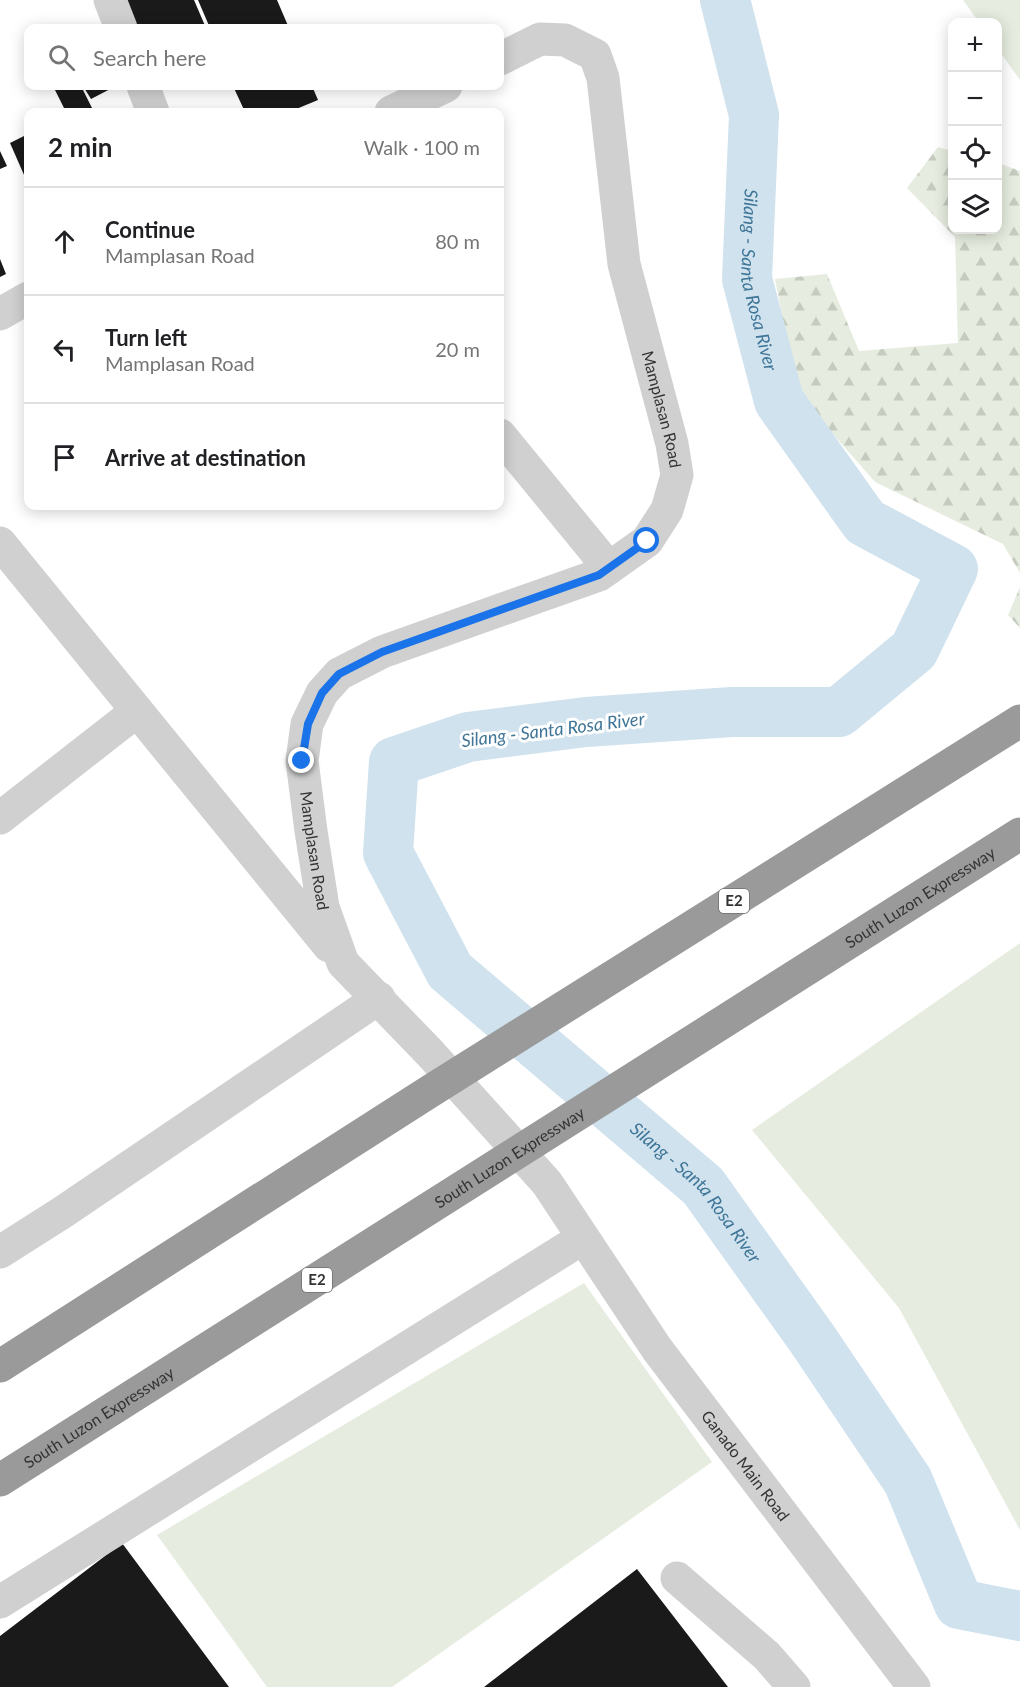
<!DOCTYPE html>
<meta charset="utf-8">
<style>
:root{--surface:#fff;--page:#f2f2f2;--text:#202124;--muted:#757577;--line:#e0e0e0}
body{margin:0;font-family:Lato,sans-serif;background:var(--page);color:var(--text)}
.controls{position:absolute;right:18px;top:18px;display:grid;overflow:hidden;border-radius:12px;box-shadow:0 3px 15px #0003}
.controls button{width:54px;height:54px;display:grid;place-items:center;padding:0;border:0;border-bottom:2px solid var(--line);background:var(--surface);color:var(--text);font:30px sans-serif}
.stop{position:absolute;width:18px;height:18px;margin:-14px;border:4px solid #1a73e8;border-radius:50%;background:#fff}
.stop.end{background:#1a73e8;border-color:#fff;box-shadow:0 2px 6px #0008}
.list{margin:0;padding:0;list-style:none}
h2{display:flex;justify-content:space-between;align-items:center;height:78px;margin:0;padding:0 24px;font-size:26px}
h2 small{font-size:20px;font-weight:400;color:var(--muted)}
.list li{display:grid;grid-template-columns:39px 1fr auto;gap:18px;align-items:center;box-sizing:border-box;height:108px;padding:0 24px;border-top:2px solid var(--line)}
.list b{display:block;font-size:22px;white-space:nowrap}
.list p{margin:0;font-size:20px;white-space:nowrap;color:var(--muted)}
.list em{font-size:20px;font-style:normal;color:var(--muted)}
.icon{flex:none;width:33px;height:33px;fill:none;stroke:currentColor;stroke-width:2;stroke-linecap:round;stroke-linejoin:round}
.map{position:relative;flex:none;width:1020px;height:1687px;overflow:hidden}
.search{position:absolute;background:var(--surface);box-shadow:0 3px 15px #0003;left:24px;top:24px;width:480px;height:66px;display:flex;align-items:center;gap:15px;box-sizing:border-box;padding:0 21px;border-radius:12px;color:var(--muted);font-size:22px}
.panel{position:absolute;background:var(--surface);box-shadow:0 3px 15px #0003;left:24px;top:108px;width:480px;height:402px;border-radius:12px}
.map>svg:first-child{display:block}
</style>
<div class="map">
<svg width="1020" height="1687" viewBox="0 0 1020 1687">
<defs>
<pattern id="forest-firs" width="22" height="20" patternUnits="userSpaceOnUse" patternTransform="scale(1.5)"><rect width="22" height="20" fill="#e6ecdf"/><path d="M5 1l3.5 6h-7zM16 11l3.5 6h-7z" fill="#c6cbc0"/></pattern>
</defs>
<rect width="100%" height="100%" fill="#fff"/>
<path fill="#e6ecdf" d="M963,0h57v80l-22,-31v-27h-19z
M1020,943v587l-121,-222 -147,-178z
M584,1283l128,179 -320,225h-125l-110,-152z"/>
<path fill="url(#forest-firs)" d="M938,147l14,4v79h46v-67l22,8v402l-17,-29 -128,-62 -78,-89 -22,-114 52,-5 32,77 99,-8 -3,-106 -48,-49z
M1020,587v41l-12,-13z"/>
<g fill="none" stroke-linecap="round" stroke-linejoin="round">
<path stroke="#cfe2ee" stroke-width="50" id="s1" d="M725,0l29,115 -7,164 32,122 86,121 88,47 -39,81 -75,62h-107l-146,10 -118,15 -74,25 -6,91 62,118 253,215 110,154 95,141 51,123 61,12"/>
</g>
<path fill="#1a1a1a" d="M116,0h78l12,28h-78z
M198,0h79l12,28h-79z
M53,86h28l13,26h-28z
M83,86h33l-25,13z
M233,86h79l6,14 -29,12h-44z
M28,134v50l-18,-41z
M0,151l7,15 -7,3z
M0,259l6,15 -6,3z
M122,1543l107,144h-229v-51z
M637,1569l91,118h-244z"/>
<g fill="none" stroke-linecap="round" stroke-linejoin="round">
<g stroke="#d0d0d0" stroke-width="33">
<path d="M110,0l11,28"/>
<path id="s2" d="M500,59l40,-20 25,1 30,15 8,23 21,186 48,180 5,31 -10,35 -20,31 -48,34 -217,77 -43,22 -17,19 -15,31 -5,37 9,70 12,76 20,56 87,90 117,130 110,166 257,338"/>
<path d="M143,86l10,26"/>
<path d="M391,112l55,-26"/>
<path d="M0,314l28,-16"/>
<path d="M500,435l109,133"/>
<path d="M0,543l329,403"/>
<path d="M0,818l137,-107"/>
<path d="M0,1252l63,-40 316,-214"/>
<path d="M677,1578l90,78 27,31"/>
<path d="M0,1602l583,-364"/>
</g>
<g stroke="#9a9a9a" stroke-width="33">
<path d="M0,1366l432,-276 588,-369"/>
<path id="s3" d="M0,1480l1020,-646"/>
</g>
</g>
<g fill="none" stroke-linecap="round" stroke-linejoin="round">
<path stroke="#1a73e8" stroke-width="8" d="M302,761l6,-37 14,-31 17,-19 43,-22 217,-77 48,-34"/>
</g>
<g text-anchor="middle" stroke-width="6" stroke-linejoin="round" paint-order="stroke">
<g fill="#fff" stroke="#707070" stroke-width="1.5">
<rect x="719" y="889" width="30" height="24" rx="4.5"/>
<rect x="302" y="1268" width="30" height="24" rx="4.5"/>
</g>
<g font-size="15" font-weight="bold" fill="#333">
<text x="734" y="906">E2</text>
<text x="317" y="1285">E2</text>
</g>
<g font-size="16" fill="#333" stroke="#fff">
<text dy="6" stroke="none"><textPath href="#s2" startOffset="465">Mamplasan Road</textPath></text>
<text dy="6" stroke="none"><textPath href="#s2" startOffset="1131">Mamplasan Road</textPath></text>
<text dy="6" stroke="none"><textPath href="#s3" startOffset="1089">South Luzon Expressway</textPath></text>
<text dy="6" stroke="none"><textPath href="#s3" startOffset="603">South Luzon Expressway</textPath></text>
<text dy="6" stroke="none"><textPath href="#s3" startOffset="117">South Luzon Expressway</textPath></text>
<text dy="6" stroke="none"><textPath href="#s2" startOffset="1893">Ganado Main Road</textPath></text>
</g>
<g font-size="18" font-style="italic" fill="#3f7597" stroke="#fff">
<text dy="6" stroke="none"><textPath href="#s1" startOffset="285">Silang - Santa Rosa River</textPath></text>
<text transform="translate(553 730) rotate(-7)" y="6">Silang - Santa Rosa River</text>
<text dy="6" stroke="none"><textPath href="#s1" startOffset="1851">Silang - Santa Rosa River</textPath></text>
</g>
</g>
</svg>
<div class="controls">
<button>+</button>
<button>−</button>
<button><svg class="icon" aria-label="locate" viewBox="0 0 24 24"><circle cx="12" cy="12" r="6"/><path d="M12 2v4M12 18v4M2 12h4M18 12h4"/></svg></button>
<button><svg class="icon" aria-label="layers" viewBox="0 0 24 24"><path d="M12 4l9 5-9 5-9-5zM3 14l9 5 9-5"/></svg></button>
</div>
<div class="stop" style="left:647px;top:541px"></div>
<div class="stop end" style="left:302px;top:761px"></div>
<div class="search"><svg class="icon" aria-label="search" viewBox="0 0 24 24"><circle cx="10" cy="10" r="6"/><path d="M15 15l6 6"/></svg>Search here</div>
<section class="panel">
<h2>2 min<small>Walk · 100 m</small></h2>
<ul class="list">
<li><svg class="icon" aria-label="ahead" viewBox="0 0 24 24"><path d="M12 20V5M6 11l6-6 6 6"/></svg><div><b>Continue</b><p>Mamplasan Road</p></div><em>80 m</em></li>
<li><svg class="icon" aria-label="left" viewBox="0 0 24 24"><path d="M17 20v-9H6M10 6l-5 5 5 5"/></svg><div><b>Turn left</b><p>Mamplasan Road</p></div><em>20 m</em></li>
<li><svg class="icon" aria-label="arrive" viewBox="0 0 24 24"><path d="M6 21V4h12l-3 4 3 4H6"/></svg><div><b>Arrive at destination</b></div></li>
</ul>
</section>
</div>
